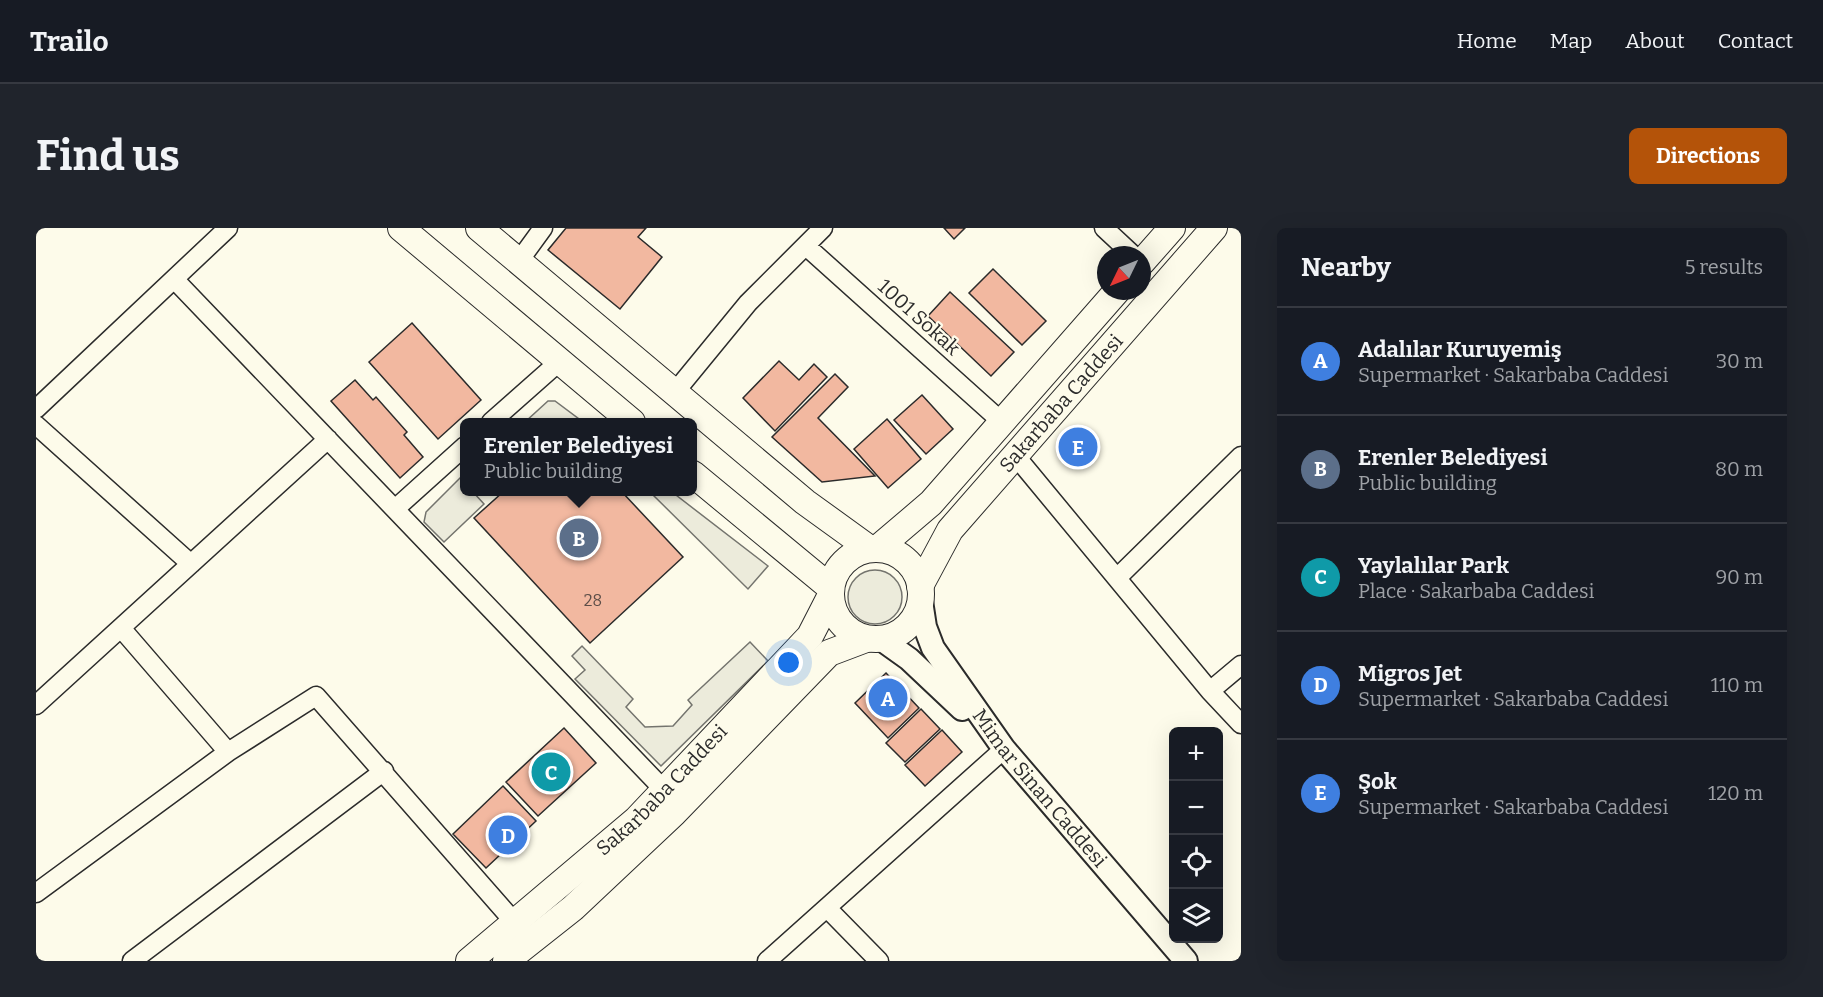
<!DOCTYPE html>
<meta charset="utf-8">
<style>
:root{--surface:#171b24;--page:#20242c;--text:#f1f3f6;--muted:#9ea1a6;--line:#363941;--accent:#b45309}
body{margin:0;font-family:Bitter,serif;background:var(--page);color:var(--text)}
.controls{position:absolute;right:18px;bottom:18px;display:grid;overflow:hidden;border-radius:9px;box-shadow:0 6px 24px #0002}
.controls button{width:54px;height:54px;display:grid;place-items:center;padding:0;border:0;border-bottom:2px solid var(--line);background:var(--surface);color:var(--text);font:30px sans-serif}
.compass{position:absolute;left:1061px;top:18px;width:54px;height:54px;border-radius:50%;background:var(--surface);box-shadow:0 6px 24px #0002;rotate:227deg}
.you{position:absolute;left:753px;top:435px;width:21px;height:21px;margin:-15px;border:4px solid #fff;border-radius:50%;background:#1a73e8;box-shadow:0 0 0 9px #1a73e833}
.badge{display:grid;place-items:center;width:39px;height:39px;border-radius:50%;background:var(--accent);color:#fff;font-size:20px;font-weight:700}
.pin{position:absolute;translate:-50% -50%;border:3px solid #fff;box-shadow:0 2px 6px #0006}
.popup{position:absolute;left:424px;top:190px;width:237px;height:78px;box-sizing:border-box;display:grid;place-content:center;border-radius:9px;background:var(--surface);filter:drop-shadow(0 2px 4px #0005);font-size:20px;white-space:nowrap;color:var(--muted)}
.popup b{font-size:22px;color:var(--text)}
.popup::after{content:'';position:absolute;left:50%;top:100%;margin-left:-12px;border:12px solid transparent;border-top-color:var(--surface)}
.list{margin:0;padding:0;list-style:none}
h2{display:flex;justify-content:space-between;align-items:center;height:78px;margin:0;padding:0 24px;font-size:26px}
h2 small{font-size:20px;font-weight:400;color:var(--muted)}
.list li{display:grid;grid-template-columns:39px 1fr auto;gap:18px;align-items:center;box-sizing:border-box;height:108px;padding:0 24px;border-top:2px solid var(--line)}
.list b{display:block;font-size:22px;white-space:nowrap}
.list p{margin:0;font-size:20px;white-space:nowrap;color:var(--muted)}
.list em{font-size:20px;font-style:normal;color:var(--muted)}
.icon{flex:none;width:33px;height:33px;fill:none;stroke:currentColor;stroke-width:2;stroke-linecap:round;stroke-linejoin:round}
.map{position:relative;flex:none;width:1205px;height:733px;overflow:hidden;border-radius:9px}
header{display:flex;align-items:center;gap:36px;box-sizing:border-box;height:84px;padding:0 30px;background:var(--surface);border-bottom:2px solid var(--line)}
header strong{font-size:28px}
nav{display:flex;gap:33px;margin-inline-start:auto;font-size:21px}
.intro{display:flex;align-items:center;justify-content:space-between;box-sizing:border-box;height:144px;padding:0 36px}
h1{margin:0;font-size:42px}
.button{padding:15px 27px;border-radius:9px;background:var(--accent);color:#fff;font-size:21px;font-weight:700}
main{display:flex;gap:36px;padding:0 36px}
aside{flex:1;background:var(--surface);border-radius:9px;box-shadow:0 6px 24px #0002}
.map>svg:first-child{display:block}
</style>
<header>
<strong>Trailo</strong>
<nav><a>Home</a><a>Map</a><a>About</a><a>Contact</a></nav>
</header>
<div class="intro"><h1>Find us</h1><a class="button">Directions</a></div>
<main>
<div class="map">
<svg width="1205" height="733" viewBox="0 0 1205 733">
<rect width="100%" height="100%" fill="#fdfbea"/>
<path fill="#ecebdb" stroke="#74746e" stroke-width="1.5" d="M512,173h7l28,21 -16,-2 -3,2h-39z
M424,250l5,5v9h8l11,12 -40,38 -20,-20 2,-10z
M614,264h22l96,74 -20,23z
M812 369a27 27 0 1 1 54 0a27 27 0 1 1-54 0Z
M714,414l18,19 -107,105 -86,-87 10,-9 -13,-14 10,-10 51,53 -7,8 19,20 28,-1 19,-21 -4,-5z"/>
<path fill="#f2b8a0" stroke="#2b2b2b" stroke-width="1.5" d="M530,0h80l-8,9 24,20 -42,52 -72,-59z
M908,0h21l-11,11z
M957,41l53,52 -24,24 -53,-52z
M914,64l64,60 -23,24 -63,-60z
M376,95l69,77 -43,39 -69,-77z
M743,133l20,19 15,-16 13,13 -52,54 -32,-33z
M799,146l13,13 -30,31 57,58 -53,6 -50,-45z
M319,152l18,20 3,-3 31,35 -3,3 19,22 -23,21 -69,-77z
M886,167l31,34 -27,25 -32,-34z
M851,191l34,40 -33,29 -34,-39z
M467,264h119l61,65 -93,86 -116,-125z
M850,445l33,35 -31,30 -33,-35z
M885,481l19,20 -35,33 -19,-19z
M528,500l32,35 -58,53 -32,-34z
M906,502l20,22 -37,34 -20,-21z
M467,558l33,35 -50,47 -33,-34z"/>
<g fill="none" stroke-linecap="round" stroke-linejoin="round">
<defs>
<path id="minor" d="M1068,0l29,27
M770,18l196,176
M483,33l24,-33
M139,52l490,511
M639,164l73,-89 75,-75
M0,181l192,-181
M455,194l69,-61
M0,197l155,139
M978,226l196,237 31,33
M359,281l70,-63
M1081,350l124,-122
M85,400l107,124
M1174,463l31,-26
M0,477l292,-266
M0,665l192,-141 88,-56 200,228
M791,680l52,53
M96,733l252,-190
M731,733l237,-212"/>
<g id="tertiary">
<path id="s1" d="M885,373l4,26 8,21 71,101 182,212"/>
<path d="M845,411l28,20 53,50"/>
</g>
<g id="secondary">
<path d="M365,0l231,194"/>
<path d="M443,0l326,274 65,47"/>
<path d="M1106,34l30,-34"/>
<path d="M657,246l138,114"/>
<path d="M841,321l54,-46 186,-212"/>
<circle cx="840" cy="366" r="45"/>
<path id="s2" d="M884,358l30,-56 264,-302"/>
<path id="s3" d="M433,733l167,-141 174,-184 20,-39"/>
<path d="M470,733l67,-53 101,-95 155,-160 37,-14"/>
</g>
</defs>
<use href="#minor" stroke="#2b2b2b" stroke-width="21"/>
<use href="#tertiary" stroke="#2b2b2b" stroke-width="26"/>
<use href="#secondary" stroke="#2b2b2b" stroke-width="28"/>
<use href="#minor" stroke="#fdfbea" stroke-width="18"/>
<use href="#tertiary" stroke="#fdfbea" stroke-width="22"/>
<use href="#secondary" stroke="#fdfbea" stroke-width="26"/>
</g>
<g text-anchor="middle" stroke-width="4.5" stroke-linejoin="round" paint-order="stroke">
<g font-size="16" fill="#5d4e48">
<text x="557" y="378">28</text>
</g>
<g font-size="20" fill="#2b2b2b" stroke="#fdfbea">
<text transform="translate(883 89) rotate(42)" y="7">1001 Sokak</text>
<text dy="7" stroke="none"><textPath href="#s2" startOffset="232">Sakarbaba Caddesi</textPath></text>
<text dy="7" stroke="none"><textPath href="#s1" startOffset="225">Mimar Sinan Caddesi</textPath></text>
<text dy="7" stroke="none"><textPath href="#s3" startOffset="258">Sakarbaba Caddesi</textPath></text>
</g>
</g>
</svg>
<div class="controls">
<button>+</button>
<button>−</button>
<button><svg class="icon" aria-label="locate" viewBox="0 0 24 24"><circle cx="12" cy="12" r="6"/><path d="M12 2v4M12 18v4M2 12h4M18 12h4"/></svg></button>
<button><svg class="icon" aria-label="layers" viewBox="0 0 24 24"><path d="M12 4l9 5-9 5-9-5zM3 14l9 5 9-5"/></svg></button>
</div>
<svg class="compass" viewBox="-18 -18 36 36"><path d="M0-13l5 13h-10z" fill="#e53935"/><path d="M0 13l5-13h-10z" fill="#9ea1a6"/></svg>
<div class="you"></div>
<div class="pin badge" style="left:852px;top:470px;background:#3f7fe0">A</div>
<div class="pin badge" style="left:543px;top:310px;background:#5c6f8a">B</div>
<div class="popup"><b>Erenler Belediyesi</b>Public building</div>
<div class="pin badge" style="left:515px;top:544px;background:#0f9aa8">C</div>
<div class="pin badge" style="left:472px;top:607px;background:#3f7fe0">D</div>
<div class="pin badge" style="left:1042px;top:219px;background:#3f7fe0">E</div>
</div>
<aside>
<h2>Nearby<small>5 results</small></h2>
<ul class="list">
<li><span class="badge" style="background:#3f7fe0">A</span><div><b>Adalılar Kuruyemiş</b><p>Supermarket · Sakarbaba Caddesi</p></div><em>30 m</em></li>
<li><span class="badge" style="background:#5c6f8a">B</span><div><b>Erenler Belediyesi</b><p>Public building</p></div><em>80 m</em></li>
<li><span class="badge" style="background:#0f9aa8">C</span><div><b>Yaylalılar Park</b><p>Place · Sakarbaba Caddesi</p></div><em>90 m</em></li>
<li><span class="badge" style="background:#3f7fe0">D</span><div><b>Migros Jet</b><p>Supermarket · Sakarbaba Caddesi</p></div><em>110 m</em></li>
<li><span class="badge" style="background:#3f7fe0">E</span><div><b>Şok</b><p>Supermarket · Sakarbaba Caddesi</p></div><em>120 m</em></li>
</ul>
</aside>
</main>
